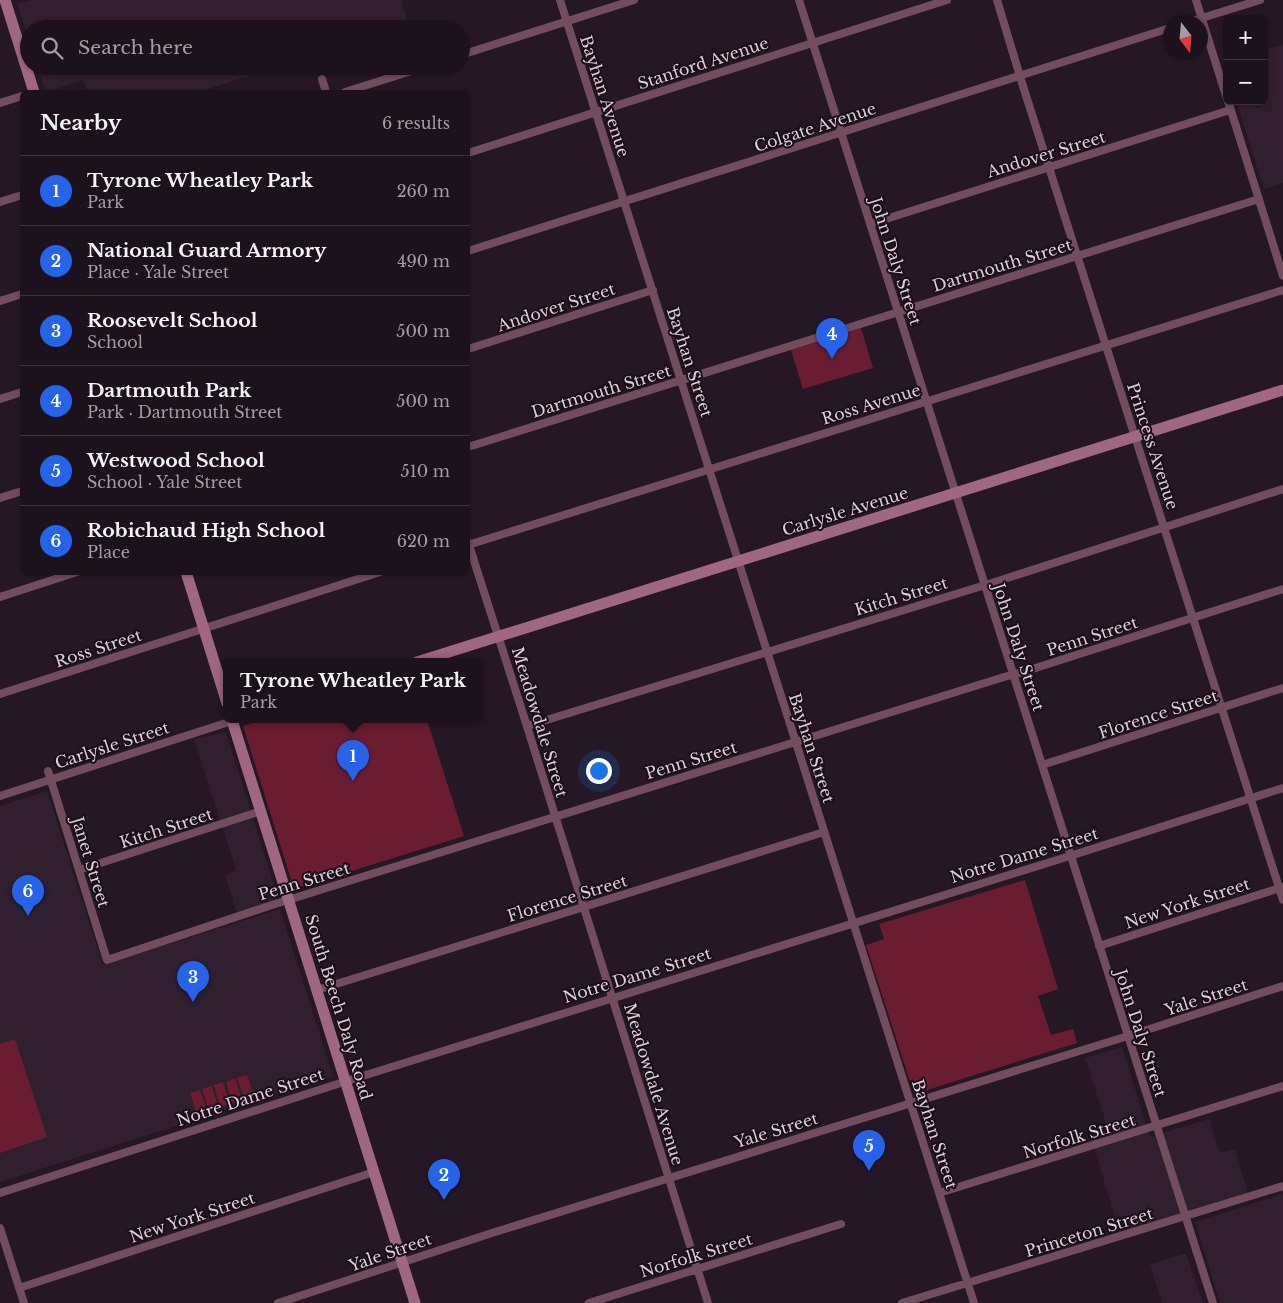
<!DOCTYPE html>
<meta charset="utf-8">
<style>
:root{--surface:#1c121b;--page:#292028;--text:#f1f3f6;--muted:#a09ea3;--line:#3a323a;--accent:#2563eb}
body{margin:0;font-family:"Libre Baskerville",serif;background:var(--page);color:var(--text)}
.controls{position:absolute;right:15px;top:15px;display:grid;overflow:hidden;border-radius:8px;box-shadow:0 1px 4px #0004}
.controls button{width:45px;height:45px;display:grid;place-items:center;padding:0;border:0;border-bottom:1px solid var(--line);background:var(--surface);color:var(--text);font:25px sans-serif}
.compass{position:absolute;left:1163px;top:15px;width:45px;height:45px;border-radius:50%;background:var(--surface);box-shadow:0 1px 4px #0004;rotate:164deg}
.you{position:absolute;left:598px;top:770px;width:18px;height:18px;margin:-12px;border:4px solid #fff;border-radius:50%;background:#1a73e8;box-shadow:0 0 0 8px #1a73e833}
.badge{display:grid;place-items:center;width:32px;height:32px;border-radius:50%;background:var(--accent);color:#fff;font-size:16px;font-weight:700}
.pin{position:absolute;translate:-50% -41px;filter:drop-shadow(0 1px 2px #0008)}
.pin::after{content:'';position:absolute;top:26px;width:18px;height:15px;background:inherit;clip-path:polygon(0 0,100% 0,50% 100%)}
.popup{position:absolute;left:223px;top:658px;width:260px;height:65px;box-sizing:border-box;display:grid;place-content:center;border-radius:8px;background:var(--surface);filter:drop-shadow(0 1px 4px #0005);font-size:16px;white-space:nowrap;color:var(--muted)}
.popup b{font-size:19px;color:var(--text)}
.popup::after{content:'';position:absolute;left:50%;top:100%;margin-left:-10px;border:10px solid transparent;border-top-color:var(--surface)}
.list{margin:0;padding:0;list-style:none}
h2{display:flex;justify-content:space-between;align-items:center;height:65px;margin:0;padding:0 20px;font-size:21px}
h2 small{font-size:16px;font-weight:400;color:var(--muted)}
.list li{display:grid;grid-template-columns:32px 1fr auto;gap:15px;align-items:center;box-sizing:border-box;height:70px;padding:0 20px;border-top:1px solid var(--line)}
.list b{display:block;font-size:19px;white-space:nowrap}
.list p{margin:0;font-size:16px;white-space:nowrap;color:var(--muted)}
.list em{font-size:16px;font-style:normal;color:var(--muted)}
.icon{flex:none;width:28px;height:28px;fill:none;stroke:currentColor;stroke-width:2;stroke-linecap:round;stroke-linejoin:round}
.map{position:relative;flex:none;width:1283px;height:1303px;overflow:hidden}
.search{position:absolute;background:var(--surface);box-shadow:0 1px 4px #0004;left:20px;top:20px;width:450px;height:55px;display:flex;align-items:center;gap:12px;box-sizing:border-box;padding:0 18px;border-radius:28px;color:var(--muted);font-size:19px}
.panel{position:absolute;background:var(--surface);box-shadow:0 1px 4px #0004;left:20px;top:90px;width:450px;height:485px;border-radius:8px}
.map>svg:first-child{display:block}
</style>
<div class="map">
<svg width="1283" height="1303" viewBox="0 0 1283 1303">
<rect width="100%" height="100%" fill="#251824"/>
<path fill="#301f2f" d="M32,0h369l8,26 -10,3h-370v10l-12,-35z
M1283,45v138l-19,6 -28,-88h28v-51z
M37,66h244l-83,26h-110l-5,-12 -37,12z
M226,732l52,166 -41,16 -12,-39 11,-5 -42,-131z
M47,791l56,174 177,-56 53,167 -333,106v-376z
M1122,1047l28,90 59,-18 11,34 15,-4 13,44 -127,40 -2,-3 -27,-89 18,-6 -25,-77z
M1283,1194v109h-63l-25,-81z
M1186,1253l17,50h-41l-12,-39z"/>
<path fill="#6a1d31" d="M861,328l12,40 -70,21 -12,-39z
M263,720h164l37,116 -170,53 -51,-163z
M1025,880l33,109 -20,7 13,39 22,-6 4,14 -163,51 -48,-149 18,-6 -5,-15z
M15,1039l32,98 -47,16v-109z
M247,1075l7,21 -10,3 -7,-21z
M235,1078l7,22 -10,3 -6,-21z
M223,1082l7,22 -10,3 -6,-22z
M212,1086l6,22 -9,3 -7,-22z
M200,1090l7,21 -10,4 -7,-22z"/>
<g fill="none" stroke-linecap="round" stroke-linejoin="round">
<path stroke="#714d5e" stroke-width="8" d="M560,0l414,1303
M799,0l414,1303
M997,0l25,83 261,817
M1196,0l31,99
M1189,22l71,-22
M461,55l173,-55
M322,79l4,13
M345,92l82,-26
M1228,101l55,175
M0,103l22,-7
M468,153l479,-153
M0,202l22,-7
M870,224l360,-114
M468,251l702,-223
M0,301l22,-7
M468,349l185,-59
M0,399l22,-7
M468,447l791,-248
M0,498l22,-7
M468,542l57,178 183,583
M468,545l815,-255
M0,597l77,-25
M0,694l380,-122
M527,726l468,-144 288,-93
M1042,765l241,-77
M48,771l59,189 168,-56 729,-227 19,-5 260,-83
M0,796l232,-75
M79,870l182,-59
M1099,946l184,-59
M317,990l507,-158
M0,1193l353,-114 717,-223 213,-68
M939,1193l344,-107
M0,1228l24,75
M19,1288l355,-116
M278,1303l217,-71 633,-196 155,-50
M589,1303l252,-79
M902,1303l381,-117"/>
<path stroke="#a06783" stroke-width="11" d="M5,0l29,92
M186,572l41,131
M417,662l866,-272
M232,720l183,583"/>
</g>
<g text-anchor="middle" stroke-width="4" stroke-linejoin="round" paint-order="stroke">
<g font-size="16" fill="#d9cfd7" stroke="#1b0f1a">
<text transform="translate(703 63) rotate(-18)" y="6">Stanford Avenue</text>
<text transform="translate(605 96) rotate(72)" y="6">Bayhan Avenue</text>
<text transform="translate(815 127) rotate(-18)" y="6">Colgate Avenue</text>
<text transform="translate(1046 154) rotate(-17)" y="6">Andover Street</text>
<text transform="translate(896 261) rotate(72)" y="6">John Daly Street</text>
<text transform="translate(1002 265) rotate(-17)" y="6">Dartmouth Street</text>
<text transform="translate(556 307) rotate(-18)" y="6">Andover Street</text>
<text transform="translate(690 362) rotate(72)" y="6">Bayhan Street</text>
<text transform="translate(601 391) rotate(-17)" y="6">Dartmouth Street</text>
<text transform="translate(871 404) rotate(-17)" y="6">Ross Avenue</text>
<text transform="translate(1153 446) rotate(72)" y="6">Princess Avenue</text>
<text transform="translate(845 511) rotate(-17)" y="6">Carlysle Avenue</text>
<text transform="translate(901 596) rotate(-17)" y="6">Kitch Street</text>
<text transform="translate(1092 636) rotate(-18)" y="6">Penn Street</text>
<text transform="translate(1019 647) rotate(72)" y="6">John Daly Street</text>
<text transform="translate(98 648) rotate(-18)" y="6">Ross Street</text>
<text transform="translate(1158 714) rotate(-18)" y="6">Florence Street</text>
<text transform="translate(540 722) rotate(73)" y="6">Meadowdale Street</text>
<text transform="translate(112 745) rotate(-18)" y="6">Carlysle Street</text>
<text transform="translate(812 748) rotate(72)" y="6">Bayhan Street</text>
<text transform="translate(691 760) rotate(-17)" y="6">Penn Street</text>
<text transform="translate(166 828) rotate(-18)" y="6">Kitch Street</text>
<text transform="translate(1024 855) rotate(-17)" y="6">Notre Dame Street</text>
<text transform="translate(91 862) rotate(73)" y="6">Janet Street</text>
<text transform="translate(304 881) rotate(-17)" y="6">Penn Street</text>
<text transform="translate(567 898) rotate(-17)" y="6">Florence Street</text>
<text transform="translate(1187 903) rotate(-18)" y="6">New York Street</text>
<text transform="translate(637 975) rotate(-17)" y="6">Notre Dame Street</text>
<text transform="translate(1206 997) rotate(-18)" y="6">Yale Street</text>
<text transform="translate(339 1007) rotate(73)" y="6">South Beech Daly Road</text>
<text transform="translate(1141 1033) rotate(72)" y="6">John Daly Street</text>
<text transform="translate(654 1084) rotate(73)" y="6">Meadowdale Avenue</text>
<text transform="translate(250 1097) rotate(-18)" y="6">Notre Dame Street</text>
<text transform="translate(776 1130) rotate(-17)" y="6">Yale Street</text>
<text transform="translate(935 1134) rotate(72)" y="6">Bayhan Street</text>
<text transform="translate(1079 1136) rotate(-17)" y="6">Norfolk Street</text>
<text transform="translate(192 1217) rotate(-18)" y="6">New York Street</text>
<text transform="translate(1089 1232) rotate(-17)" y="6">Princeton Street</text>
<text transform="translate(390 1252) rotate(-19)" y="6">Yale Street</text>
<text transform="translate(696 1255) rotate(-17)" y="6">Norfolk Street</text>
</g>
</g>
</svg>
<div class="controls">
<button>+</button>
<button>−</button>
</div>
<svg class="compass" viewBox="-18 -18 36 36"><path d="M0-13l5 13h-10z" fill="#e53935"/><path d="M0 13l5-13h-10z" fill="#a09ea3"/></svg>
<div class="you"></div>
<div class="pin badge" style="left:353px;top:781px">1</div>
<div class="popup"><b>Tyrone Wheatley Park</b>Park</div>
<div class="pin badge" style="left:444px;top:1200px">2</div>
<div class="pin badge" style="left:193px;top:1002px">3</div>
<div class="pin badge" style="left:832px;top:359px">4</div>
<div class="pin badge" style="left:869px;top:1171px">5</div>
<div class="pin badge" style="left:28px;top:916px">6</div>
<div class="search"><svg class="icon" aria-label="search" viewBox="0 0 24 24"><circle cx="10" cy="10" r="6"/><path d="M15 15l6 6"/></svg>Search here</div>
<section class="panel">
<h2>Nearby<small>6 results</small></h2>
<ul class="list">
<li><span class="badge">1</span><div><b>Tyrone Wheatley Park</b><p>Park</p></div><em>260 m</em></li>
<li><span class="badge">2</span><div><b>National Guard Armory</b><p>Place · Yale Street</p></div><em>490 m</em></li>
<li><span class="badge">3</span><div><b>Roosevelt School</b><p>School</p></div><em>500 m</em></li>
<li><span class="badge">4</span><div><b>Dartmouth Park</b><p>Park · Dartmouth Street</p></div><em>500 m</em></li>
<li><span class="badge">5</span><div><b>Westwood School</b><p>School · Yale Street</p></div><em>510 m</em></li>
<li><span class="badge">6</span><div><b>Robichaud High School</b><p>Place</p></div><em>620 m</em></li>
</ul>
</section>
</div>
